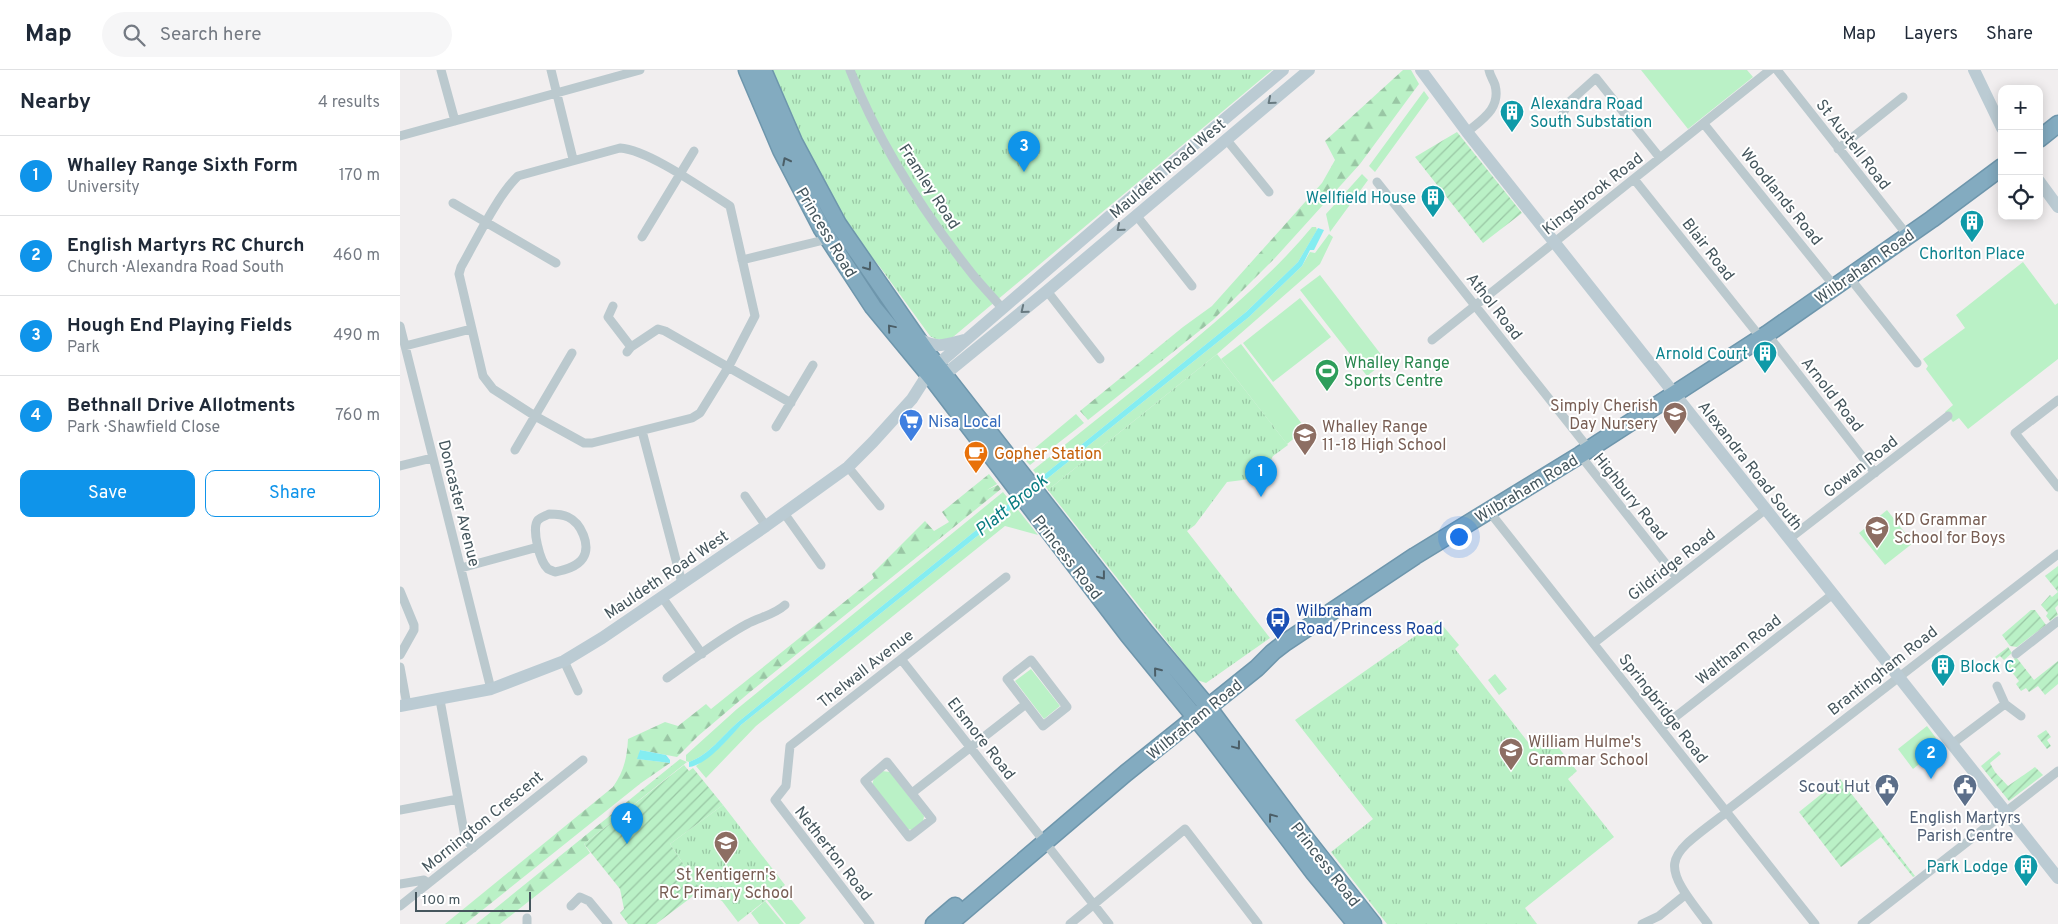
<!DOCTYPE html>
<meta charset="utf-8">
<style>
:root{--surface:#fff;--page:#f6f6f7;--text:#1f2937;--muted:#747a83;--line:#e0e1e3;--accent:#0f94ea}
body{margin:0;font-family:Overpass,sans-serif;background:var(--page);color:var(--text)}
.controls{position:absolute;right:15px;top:15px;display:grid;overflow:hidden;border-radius:10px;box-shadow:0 2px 12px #0003}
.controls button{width:45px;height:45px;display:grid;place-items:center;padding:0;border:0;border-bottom:1px solid var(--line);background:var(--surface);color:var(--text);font:25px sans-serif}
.scale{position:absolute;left:15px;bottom:12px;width:116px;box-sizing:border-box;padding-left:5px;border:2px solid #45565d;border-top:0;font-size:14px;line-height:18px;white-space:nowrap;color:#45565d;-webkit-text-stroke:4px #fff;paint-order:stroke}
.you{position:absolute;left:1058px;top:466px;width:18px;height:18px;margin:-12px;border:4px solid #fff;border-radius:50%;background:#1a73e8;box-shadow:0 0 0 8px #1a73e833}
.badge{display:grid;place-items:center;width:32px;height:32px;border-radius:50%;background:var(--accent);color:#fff;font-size:16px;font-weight:700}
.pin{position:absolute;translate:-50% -41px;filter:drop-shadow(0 1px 2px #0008)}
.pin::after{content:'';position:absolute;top:26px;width:18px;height:15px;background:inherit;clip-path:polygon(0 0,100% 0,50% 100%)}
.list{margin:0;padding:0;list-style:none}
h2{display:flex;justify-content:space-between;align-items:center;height:65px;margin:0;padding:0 20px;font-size:21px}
h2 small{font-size:16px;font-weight:400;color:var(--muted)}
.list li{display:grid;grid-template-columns:32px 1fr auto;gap:15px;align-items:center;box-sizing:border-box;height:80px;padding:0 20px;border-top:1px solid var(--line)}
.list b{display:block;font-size:19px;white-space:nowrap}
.list p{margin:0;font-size:16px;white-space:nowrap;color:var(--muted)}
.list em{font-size:16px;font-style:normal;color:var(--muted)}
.actions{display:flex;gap:10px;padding:15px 20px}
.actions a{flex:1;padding:11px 0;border:1px solid var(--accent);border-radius:10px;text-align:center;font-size:18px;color:var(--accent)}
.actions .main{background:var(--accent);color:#fff}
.icon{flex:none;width:28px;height:28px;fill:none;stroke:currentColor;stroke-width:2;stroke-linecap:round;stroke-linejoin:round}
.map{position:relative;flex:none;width:1658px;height:854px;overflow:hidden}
header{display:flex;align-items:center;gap:30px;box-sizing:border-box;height:70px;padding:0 25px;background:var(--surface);border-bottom:1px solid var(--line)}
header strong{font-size:24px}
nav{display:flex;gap:28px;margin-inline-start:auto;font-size:18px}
.search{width:350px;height:45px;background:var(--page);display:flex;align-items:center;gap:12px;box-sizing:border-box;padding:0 18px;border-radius:28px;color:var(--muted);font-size:19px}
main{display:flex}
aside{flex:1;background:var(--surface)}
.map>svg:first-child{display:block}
</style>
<header>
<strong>Map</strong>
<div class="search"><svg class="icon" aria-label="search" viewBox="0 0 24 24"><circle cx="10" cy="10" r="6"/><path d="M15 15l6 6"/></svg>Search here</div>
<nav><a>Map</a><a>Layers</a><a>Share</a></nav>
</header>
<main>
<aside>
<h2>Nearby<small>4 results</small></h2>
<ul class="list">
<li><span class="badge">1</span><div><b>Whalley Range Sixth Form</b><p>University</p></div><em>170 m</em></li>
<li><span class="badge">2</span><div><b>English Martyrs RC Church</b><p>Church · Alexandra Road South</p></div><em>460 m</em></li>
<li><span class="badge">3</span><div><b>Hough End Playing Fields</b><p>Park</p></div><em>490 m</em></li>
<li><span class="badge">4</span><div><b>Bethnall Drive Allotments</b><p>Park · Shawfield Close</p></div><em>760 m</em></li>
</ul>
<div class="actions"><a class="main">Save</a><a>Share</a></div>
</aside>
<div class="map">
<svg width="1658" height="854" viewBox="0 0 1658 854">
<defs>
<pattern id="forest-firs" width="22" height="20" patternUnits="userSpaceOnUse" patternTransform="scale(1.25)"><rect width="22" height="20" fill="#baf1c6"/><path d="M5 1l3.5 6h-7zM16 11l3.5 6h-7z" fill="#99c6a4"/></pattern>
<pattern id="park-tufts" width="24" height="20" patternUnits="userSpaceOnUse" patternTransform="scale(1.25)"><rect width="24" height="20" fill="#baf1c6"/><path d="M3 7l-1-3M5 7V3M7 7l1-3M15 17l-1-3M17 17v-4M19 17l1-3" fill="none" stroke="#99c6a4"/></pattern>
<pattern id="garden-furrows" width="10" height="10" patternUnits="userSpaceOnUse" patternTransform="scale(1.25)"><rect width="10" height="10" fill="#baf1c6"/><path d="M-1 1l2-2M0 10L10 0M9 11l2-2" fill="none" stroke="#99c6a4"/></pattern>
</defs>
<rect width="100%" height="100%" fill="#f1eeef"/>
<path fill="#baf1c6" d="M1241,0h106l6,7 -65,52z
M1024,21l5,7 -54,74 -6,-6z
M962,104l6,6 -38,52 -4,-18z
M912,157h4l1,3 -19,32 -52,50 -206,166 -7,-8c54,-43 108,-85 161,-130 42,-35 83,-71 118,-113z
M929,164l4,3 -13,27 -103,90 -169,136 -5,-8 206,-165 53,-51 8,-14 5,1z
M1623,192l32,43 3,-2v56l-90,70 -9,-11 -6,4 -8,-10 8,-7 -27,-36 2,-3 -5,-7 42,-31 -9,-13z
M920,205l66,86 -19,15 -67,-86z
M900,228l31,39 -58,45 -30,-39z
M841,274l65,85 -19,15 -66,-85z
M676,344l8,9 -54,42 -7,-7z
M603,422l8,10 -273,220c-16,14 -29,33 -49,40l-3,-1v-6l51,-46z
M615,436l23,29 -33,-9 -249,200 -50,52 -10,-12 24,-19 21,-22z
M1487,440l26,33 -28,22 -26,-32z
M631,599l29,37 -16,13 -29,-38z
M1095,604l12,15 -8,6 -11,-15z
M1527,656l15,20 -29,23 -15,-20z
M482,701l8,1 34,44 -1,6 -10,8 -7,-1 -34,-44 2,-7z
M382,818l24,30 -7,6h-13l-19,-24z
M365,831l19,23h-25l-8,-11z"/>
<path fill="url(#forest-firs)" d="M1003,0h8l8,14 -59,80 -85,94 -62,62 -125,100 -8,-9 103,-84 29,-21 110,-123 13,-23 -10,-19z
M589,404l8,10 -10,6 11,-5 3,4 -251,203 -52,44 -21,21 -37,-7 -2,9 32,4 -29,20 -176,141h-20l168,-137c11,-16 14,-29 15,-48l37,-17 13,4 28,-22 5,5 163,-131 -2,-4 53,-53 9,10 15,-9 -7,-10z
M280,689l7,3 -103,82 6,9 -90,71h-24z"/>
<path fill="url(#park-tufts)" d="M371,0h501l-319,267c-8,3 -16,4 -23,-1l-50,-69 -24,-29 -21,-34 -33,-63z
M817,284l71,91 -15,11 -6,11 -16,12 -24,3 -32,43 -8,6 83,107 -64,45 -9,-3 -149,-190z
M1038,550l21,25 -4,4 76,97 16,-13 30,38 -9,8 46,58 -89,71 12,16h-150l-56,-72 42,-33 -78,-99z
M323,735l62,80 -47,37 -16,-21 -21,-11 -31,-46z"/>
<path fill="url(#garden-furrows)" d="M1057,62l65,81 -39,30 -68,-86z
M1658,496v39l-3,3 3,7 -8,6 -4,-5 2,-3 -7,-8 9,-10 2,2 6,-5 -13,-16z
M1631,540h4l11,15 -29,22 -7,-1 -8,-11z
M1608,577l4,6 -8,7 -4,-4 -8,6 -1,-2z
M1616,587l18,23 24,-19v23l-13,11 -7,-9 -9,6 -3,-4 -5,3 -5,-7 3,-3 -13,-16z
M1646,660l5,7 -4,3 4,6 -4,3 -10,-13z
M1599,681l2,3 -11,9 5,9 13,14c10,-7 17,-12 27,-19l8,8 -34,26 -28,-35z
M284,695l5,6 4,-3 30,37 -53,39 31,46 -45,34h-28l-8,-11 4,-4 -4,-20 -36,-45z
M1440,709l75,97 -2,1 -32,-40 -40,30 -42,-55z"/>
<path fill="#84edf1" d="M918,158l6,2 -10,20h-4l-8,16 -53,51 -206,165 -3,-4 206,-166 52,-50z
M611,432l4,4 -274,219c-12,13 -34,40 -52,42v-5c20,-7 33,-26 49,-40z
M240,680l26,5 4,5v3l-33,-4z"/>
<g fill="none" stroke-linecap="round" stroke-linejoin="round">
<defs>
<path id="highway" d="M347,0l34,80 41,79 51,78 62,75 193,253 80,98 106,140 42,51
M363,0l31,72 44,82 90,130 215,275 65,78 95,128 70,89
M1639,69l19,-15
M534,854l21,-18
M549,854l177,-151 131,-105 16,-16 13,-10 129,-86 165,-101 187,-121 165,-115 70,-52"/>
</defs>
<use href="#highway" stroke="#6e96ac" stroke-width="19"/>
<path stroke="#bbc9ce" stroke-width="9" d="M41,0l14,51
M151,0l22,89
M450,0c29,74 74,143 123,205 9,11 19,21 28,32
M1377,0l131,166
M1159,52l9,-19 28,-25 64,80
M1304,54l131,163
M1067,62c16,-13 34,-24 28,-47 -2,-6 -5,-9 -6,-15
M0,66l240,-66
M826,69l43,53
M220,78c29,2 83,41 110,58l25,110 -26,50 -29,47 -8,5 -100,25h-8l-49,-27 -42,-27 -10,-13 -24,-102 2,-7c15,-26 36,-71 57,-91z
M1438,79l65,-52
M1234,109l127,159
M977,112l212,267
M53,133l103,60
M736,145l56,71
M242,167l52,-86
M342,190l86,-21
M1449,207l68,86
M647,221l53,68
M213,236l-5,11 23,30
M0,256l91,363
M1367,264l108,139
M1032,270l338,-270
M5,276l66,-17
M227,282l4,-5 27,-18 7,2 126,72
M1658,330l-43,33 43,54
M376,357l37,-62
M242,361l40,152
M115,380l57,-97
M1180,385l97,123
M0,396l32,-8
M448,397l32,39
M345,426l21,30
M1088,440l327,414
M384,443l37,52
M149,444c6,0 13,0 19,3 13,6 23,28 15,41 -6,9 -18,12 -28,14 -2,-1 -5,-2 -7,-3 -8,-7 -17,-41 -10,-49 3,-3 7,-4 11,-6z
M1389,469l159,-123
M61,498l77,-21
M0,521l14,34v5l-14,25
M262,527l40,57
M1194,573l172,-134
M1616,584l42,-33
M501,589l208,265
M631,590l36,47 -24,19 -36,-47z
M164,591l14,30
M0,597l7,38
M267,608c26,-18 52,-39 80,-54 13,-7 27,-9 38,-19
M1597,616l8,18 16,12
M40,630l25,137 8,11
M1261,658l172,-134
M1552,674l53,-40
M487,692l45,57 -23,18 -44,-56z
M512,723l114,-89
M0,740l58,-11
M1326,741l332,-257
M0,814l24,-4 4,3
M0,836l183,-146
M171,836l9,-9 9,4 19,23
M127,848v6
M470,854l-95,-124 11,-14 4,-40 216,-169
M670,854l115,-95 73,95
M1242,854l17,-8 26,-21
M1308,854c-51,-65 -43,-65 19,-112
M1462,854l196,-153"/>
<path stroke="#bbcbd3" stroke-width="12" d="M1021,0l46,62 591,746
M1574,0l28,58
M1639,111l19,26
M519,269c18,10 26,6 45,1
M538,310l109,-89 262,-221
M0,636l91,-17 73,-28 38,-23 164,-112 82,-59 25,-25 39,-43 16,-25 9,-9 190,-164 156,-131"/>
<use href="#highway" stroke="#83abc0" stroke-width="16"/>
</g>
<defs><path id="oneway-chevron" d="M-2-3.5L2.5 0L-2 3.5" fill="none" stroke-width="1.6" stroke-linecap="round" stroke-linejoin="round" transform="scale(1.25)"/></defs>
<g stroke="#687980">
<use href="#oneway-chevron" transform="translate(871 31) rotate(140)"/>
<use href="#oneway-chevron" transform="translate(720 158) rotate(139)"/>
<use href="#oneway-chevron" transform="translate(624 240) rotate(141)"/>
</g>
<g stroke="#4b5e67">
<use href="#oneway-chevron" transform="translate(386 91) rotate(-117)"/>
<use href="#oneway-chevron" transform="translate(468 197) rotate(54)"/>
<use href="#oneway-chevron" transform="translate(491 258) rotate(-130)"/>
<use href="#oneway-chevron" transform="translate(702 506) rotate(52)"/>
<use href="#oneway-chevron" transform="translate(757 601) rotate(-129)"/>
<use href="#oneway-chevron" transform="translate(837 676) rotate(53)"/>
<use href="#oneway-chevron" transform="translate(872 747) rotate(-127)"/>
</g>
<defs>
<symbol id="building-pin" viewBox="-11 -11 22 30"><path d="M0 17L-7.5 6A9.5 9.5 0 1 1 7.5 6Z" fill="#0f9aa8" stroke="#fff"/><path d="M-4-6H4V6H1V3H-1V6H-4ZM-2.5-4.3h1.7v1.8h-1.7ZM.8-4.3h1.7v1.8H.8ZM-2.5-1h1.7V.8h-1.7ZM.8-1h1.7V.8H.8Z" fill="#fff"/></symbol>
<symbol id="stadium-pin" viewBox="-11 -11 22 30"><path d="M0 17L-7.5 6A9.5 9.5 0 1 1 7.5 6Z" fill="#2e9e5b" stroke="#fff"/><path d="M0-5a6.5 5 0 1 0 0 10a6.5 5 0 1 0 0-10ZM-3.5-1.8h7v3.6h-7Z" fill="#fff"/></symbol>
<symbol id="school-pin" viewBox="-11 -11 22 30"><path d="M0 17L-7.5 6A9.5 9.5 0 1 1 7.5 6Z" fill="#8d6e63" stroke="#fff"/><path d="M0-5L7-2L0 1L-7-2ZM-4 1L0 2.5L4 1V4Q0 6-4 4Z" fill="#fff"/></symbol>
<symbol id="supermarket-pin" viewBox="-11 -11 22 30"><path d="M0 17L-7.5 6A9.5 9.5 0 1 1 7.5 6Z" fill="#3f7fe0" stroke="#fff"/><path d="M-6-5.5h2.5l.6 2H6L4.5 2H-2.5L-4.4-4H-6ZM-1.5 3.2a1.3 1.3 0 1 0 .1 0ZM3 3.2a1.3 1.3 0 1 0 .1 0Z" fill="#fff"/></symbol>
<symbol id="cafe-pin" viewBox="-11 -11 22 30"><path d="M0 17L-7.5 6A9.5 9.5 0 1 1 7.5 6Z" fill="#e8710a" stroke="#fff"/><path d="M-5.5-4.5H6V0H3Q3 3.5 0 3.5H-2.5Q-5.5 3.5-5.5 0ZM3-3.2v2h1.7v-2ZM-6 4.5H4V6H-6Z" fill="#fff"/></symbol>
<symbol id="bus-pin" viewBox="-11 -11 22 30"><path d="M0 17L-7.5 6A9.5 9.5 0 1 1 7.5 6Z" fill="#1a4fb4" stroke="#fff"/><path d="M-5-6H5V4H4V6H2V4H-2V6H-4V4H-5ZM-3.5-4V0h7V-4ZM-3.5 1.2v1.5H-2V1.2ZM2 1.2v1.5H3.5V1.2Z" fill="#fff"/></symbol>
<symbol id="civic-pin" viewBox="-11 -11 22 30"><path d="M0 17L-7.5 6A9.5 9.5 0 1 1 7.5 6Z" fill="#5c6f8a" stroke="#fff"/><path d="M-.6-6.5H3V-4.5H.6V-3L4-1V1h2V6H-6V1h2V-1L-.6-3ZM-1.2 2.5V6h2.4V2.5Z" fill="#fff"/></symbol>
</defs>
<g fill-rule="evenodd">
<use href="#building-pin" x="1098" y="28" width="28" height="38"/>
<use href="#building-pin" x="1019" y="113" width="28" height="38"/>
<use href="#building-pin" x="1558" y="138" width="28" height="38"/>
<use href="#building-pin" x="1351" y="269" width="28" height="38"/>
<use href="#stadium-pin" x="913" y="287" width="28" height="38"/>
<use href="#school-pin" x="1261" y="330" width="28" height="38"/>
<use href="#supermarket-pin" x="497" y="337" width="28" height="38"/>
<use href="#school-pin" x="891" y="351" width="28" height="38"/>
<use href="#cafe-pin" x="562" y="369" width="28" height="38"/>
<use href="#school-pin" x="1463" y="444" width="28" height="38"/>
<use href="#bus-pin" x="864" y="535" width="28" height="38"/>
<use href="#building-pin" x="1529" y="582" width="28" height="38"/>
<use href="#school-pin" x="1097" y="666" width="28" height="38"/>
<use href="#civic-pin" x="1473" y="702" width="28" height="38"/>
<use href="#civic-pin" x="1551" y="702" width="28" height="38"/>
<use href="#school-pin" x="312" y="759" width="28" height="38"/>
<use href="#building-pin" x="1612" y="782" width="28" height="38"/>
</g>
<g text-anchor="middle" stroke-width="4" stroke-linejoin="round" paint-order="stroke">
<g font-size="16" fill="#0d838f" stroke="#fff" text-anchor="end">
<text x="1130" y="39" text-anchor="start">Alexandra Road<tspan x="1130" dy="18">South Substation</tspan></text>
<text x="1016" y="133">Wellfield House</text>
<text x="1572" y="189" text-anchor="middle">Chorlton Place</text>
<text x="1348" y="289">Arnold Court</text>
<text x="1560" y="602" text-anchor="start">Block C</text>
<text x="1608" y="802">Park Lodge</text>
</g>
<g font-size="16" fill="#45565d" stroke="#fff">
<text transform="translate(1454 74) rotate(52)" y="6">St Austell Road</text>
<text transform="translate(767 98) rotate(-40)" y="6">Mauldeth Road West</text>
<text transform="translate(530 116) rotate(57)" y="6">Framley Road</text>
<text transform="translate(1192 123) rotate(-38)" y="6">Kingsbrook Road</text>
<text transform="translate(1382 126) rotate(51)" y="6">Woodlands Road</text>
<text transform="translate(427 162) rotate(59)" y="6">Princess Road</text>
<text transform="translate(1309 179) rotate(52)" y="6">Blair Road</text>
<text transform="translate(1464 196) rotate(-35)" y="6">Wilbraham Road</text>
<text transform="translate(1095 236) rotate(52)" y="6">Athol Road</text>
<text transform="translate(1433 324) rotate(52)" y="6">Arnold Road</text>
<text transform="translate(1351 395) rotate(52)" y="6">Alexandra Road South</text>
<text transform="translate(1460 396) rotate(-38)" y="6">Gowan Road</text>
<text transform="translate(1126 418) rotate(-31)" y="6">Wilbraham Road</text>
<text transform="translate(1231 426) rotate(51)" y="6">Highbury Road</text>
<text transform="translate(60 433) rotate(76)" y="6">Doncaster Avenue</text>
<text transform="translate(668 487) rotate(52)" y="6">Princess Road</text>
<text transform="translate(1271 494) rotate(-38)" y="6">Gildridge Road</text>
<text transform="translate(266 504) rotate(-34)" y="6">Mauldeth Road West</text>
<text transform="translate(1338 579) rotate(-38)" y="6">Waltham Road</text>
<text transform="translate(465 598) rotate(-38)" y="6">Thelwall Avenue</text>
<text transform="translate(1482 600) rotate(-38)" y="6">Brantingham Road</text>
<text transform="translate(1264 638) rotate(52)" y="6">Springbridge Road</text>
<text transform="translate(794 649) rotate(-39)" y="6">Wilbraham Road</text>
<text transform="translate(582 668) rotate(52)" y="6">Elsmore Road</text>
<text transform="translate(82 751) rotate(-39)" y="6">Mornington Crescent</text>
<text transform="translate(434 783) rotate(52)" y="6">Netherton Road</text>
<text transform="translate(926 794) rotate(52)" y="6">Princess Road</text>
</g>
<g font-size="16" fill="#27864d" stroke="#fff" text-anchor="start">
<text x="944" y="298">Whalley Range<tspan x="944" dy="18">Sports Centre</tspan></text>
</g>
<g font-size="16" fill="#785e54" stroke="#fff" text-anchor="start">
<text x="1258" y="341" text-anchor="end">Simply Cherish<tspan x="1258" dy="18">Day Nursery</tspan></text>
<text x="922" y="362">Whalley Range<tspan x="922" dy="18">11-18 High School</tspan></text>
<text x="1494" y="455">KD Grammar<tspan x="1494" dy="18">School for Boys</tspan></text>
<text x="1128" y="677">William Hulme's<tspan x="1128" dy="18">Grammar School</tspan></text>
<text x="326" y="810" text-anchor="middle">St Kentigern's<tspan x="326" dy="18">RC Primary School</tspan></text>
</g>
<g font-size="16" fill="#366cbe" stroke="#fff" text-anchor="start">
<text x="528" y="357">Nisa Local</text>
</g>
<g font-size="16" fill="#c56008" stroke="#fff" text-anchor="start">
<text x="594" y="389">Gopher Station</text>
</g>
<g font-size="16" fill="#164399" stroke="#fff" text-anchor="start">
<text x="896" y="546">Wilbraham<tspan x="896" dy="18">Road/Princess Road</tspan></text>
</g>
<g font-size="16" fill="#4e5e75" stroke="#fff" text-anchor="end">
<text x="1470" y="722">Scout Hut</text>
<text x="1565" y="753" text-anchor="middle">English Martyrs<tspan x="1565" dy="18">Parish Centre</tspan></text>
</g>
<g font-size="18" font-style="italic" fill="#087c81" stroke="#fff">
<text transform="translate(611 435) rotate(-39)" y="6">Platt Brook</text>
</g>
</g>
</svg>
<div class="controls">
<button>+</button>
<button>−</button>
<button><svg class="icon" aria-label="locate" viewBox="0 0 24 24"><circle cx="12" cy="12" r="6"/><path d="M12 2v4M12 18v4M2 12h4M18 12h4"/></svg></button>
</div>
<div class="scale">100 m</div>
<div class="you"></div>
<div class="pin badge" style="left:861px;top:427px">1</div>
<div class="pin badge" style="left:1531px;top:709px">2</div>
<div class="pin badge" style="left:624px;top:102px">3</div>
<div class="pin badge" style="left:227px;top:774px">4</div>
</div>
</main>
